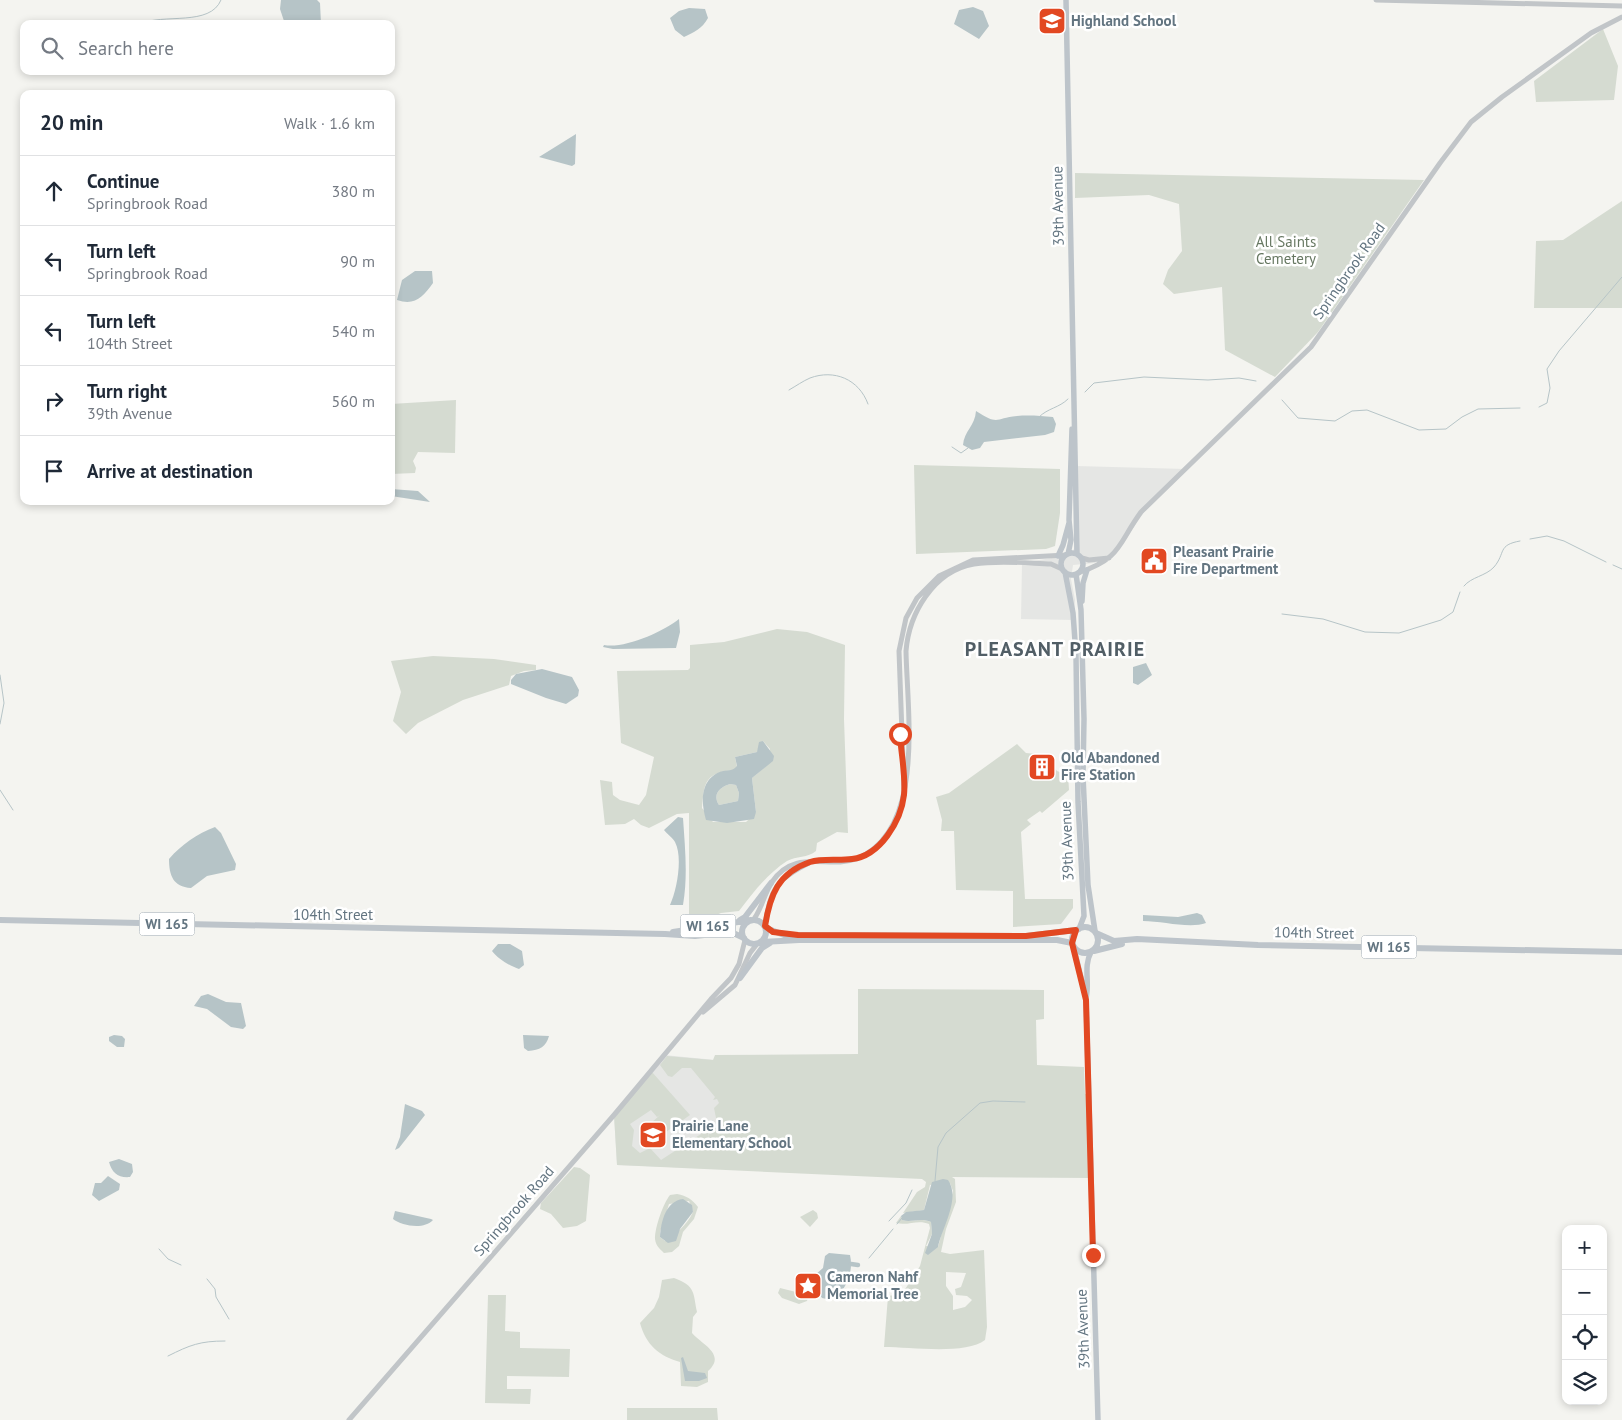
<!DOCTYPE html>
<meta charset="utf-8">
<style>
:root{--surface:#fff;--page:#f6f6f7;--text:#1f2937;--muted:#747a83;--line:#e0e1e3}
body{margin:0;font-family:"PT Sans",sans-serif;background:var(--page);color:var(--text)}
.controls{position:absolute;right:15px;bottom:15px;display:grid;overflow:hidden;border-radius:10px;box-shadow:0 2px 8px #0003}
.controls button{width:45px;height:45px;display:grid;place-items:center;padding:0;border:0;border-bottom:1px solid var(--line);background:var(--surface);color:var(--text);font:25px sans-serif}
.stop{position:absolute;width:15px;height:15px;margin:-11px;border:4px solid #e24822;border-radius:50%;background:#fff}
.stop.end{background:#e24822;border-color:#fff;box-shadow:0 1px 5px #0008}
.list{margin:0;padding:0;list-style:none}
h2{display:flex;justify-content:space-between;align-items:center;height:65px;margin:0;padding:0 20px;font-size:21px}
h2 small{font-size:16px;font-weight:400;color:var(--muted)}
.list li{display:grid;grid-template-columns:32px 1fr auto;gap:15px;align-items:center;box-sizing:border-box;height:70px;padding:0 20px;border-top:1px solid var(--line)}
.list b{display:block;font-size:19px;white-space:nowrap}
.list p{margin:0;font-size:16px;white-space:nowrap;color:var(--muted)}
.list em{font-size:16px;font-style:normal;color:var(--muted)}
.icon{flex:none;width:28px;height:28px;fill:none;stroke:currentColor;stroke-width:2;stroke-linecap:round;stroke-linejoin:round}
.map{position:relative;flex:none;width:1622px;height:1420px;overflow:hidden}
.search{position:absolute;background:var(--surface);box-shadow:0 2px 8px #0003;left:20px;top:20px;width:375px;height:55px;display:flex;align-items:center;gap:12px;box-sizing:border-box;padding:0 18px;border-radius:10px;color:var(--muted);font-size:19px}
.panel{position:absolute;background:var(--surface);box-shadow:0 2px 8px #0003;left:20px;top:90px;width:375px;height:415px;border-radius:10px}
.map>svg:first-child{display:block}
</style>
<div class="map">
<svg width="1622" height="1420" viewBox="0 0 1622 1420">
<rect width="100%" height="100%" fill="#f4f4f0"/>
<path fill="#e5e6e4" d="M1076,466l110,3 -35,33 -33,48 -23,13 -22,2 -2,14 4,21 -1,20 -53,-1 1,-56 47,-8 5,-6 3,-20z
M664,1055l82,8 5,86 -3,21 -131,-5 -3,-50z"/>
<path fill="#d5dbd1" fill-rule="evenodd" d="M1603,29l15,37 -4,34 -78,2 -2,-21z
M1075,173l349,7 -106,152 -43,45 -50,-27 -3,-63 -48,7 -11,-10 5,-14 14,-19 -3,-47 -30,-9 -74,3z
M1622,201v107h-88l2,-67 27,-1z
M456,400l-1,53 -37,-1 -5,9 3,7 -1,5 -24,1v-70z
M914,465l146,4v44l-5,33 -9,3 -130,5z
M777,629l30,3 38,13 -1,74 4,114 -11,-1 -20,11 -1,8c-8,7 -20,5 -29,10 -20,13 -34,32 -48,50l-18,2 -32,13v-113l-12,1 -28,14 -8,-3 -7,-6 -9,5 -20,1 -5,-45 12,2 1,13 7,5 19,5 7,-10 8,-38 -33,-14 -4,-72 71,-1 2,-2v-23l34,-3zM763,741l7,8 -5,18 -13,11 4,34 -10,10h-33l-11,-14c2,-20 1,-33 24,-37 6,-1 8,0 11,-4l-2,-10 22,-5z
M433,656l61,3 42,6v5l-12,1 -13,5 -2,9 -46,15 -45,23 -12,11 -13,-13 8,-29 -10,-31z
M1017,744l9,9 19,2 12,16 11,4 1,15 -27,23 -2,-2 -13,9 4,4 -10,8 4,67h48v9l-12,16 -48,3v-36l-57,-1 -2,-59h-13l1,-11 -6,-23 13,-4z
M730,784l6,1 3,8 -1,8 -19,4c-7,-11 1,-18 11,-21z
M858,989l186,1v29l-8,1 1,45 47,2 1,27h3l2,84 -138,-1 3,2 1,23 -10,27 -5,23 9,2 34,-4 3,77 -2,13c-19,15 -75,7 -101,7l4,-51 14,-2 18,-28 10,-38 -1,-4c-11,-5 -21,2 -33,-1l5,-7 1,4c10,3 17,-3 29,2l1,12 -6,12 12,1 15,-56 -3,-8 -20,2 -6,25 -21,3 14,-21 8,-5 1,-5 -4,-3 -305,-14 -3,-50 38,-43 38,43 -31,22 -9,-13 10,-9 -3,2 -6,-7 -21,14 4,6 -2,16 8,7 10,-5 11,12 40,-26 1,-5h5l2,10 -1,-10 5,-1 4,-5 -3,-15 5,-5 -2,-4 -4,1 2,-3 -24,-29h-9l-10,9 -4,-1 -8,-11 7,-9 46,4 2,-5 143,-1zM946,1272l20,1 -5,14 -6,2 1,6 11,1 5,4 -7,7 -12,3v-14l-7,-10z
M574,1167l6,1 10,7 -4,46 -9,5 -14,2 -12,-14 -11,-5 1,-6z
M677,1194c10,2 15,5 21,13l-4,12 -11,13 -4,14 -7,6 -8,1c-5,-5 -8,-7 -9,-14 0,-12 8,-35 15,-44zM689,1201l4,11c-6,13 -17,22 -28,29l-5,-4v-5l9,-28z
M813,1210l4,3 1,5 -8,9 -10,-10z
M674,1278c22,8 19,15 23,34l-4,5 -1,16c9,11 35,21 16,38v11l-11,5 -16,-1 -1,-24c-21,-6 -34,-17 -40,-39l14,-15 5,-11 3,-17z
M780,1288l20,5 5,-2 4,3 -2,7 -8,3 -17,-6 -4,-5z
M488,1295h18l-1,36 15,1v16l50,1 -1,28 -62,-1v13h24l-1,15 -45,-1z
M627,1408h90l1,12h-91z"/>
<path fill="#b6c4c7" fill-rule="evenodd" d="M281,0h36l3,3 1,21h-36l-5,-15z
M973,7l10,4 6,15 -10,13 -25,-15 5,-14z
M689,8l16,1 3,9c-6,11 -14,14 -24,19l-9,-7 -5,-12 9,-7z
M576,134l-1,30 -3,2 -33,-9z
M415,271h17l1,12c-10,14 -18,23 -36,17l5,-20z
M976,411c23,15 19,7 41,5 12,-1 24,0 36,1l3,7 -2,8 -9,3 -61,7 -4,6 -8,2 -9,-5c1,-14 12,-19 13,-34z
M391,489l27,2 12,11 -39,-6z
M679,619l1,13 -4,16 -63,1 -10,-2 1,-2c20,4 59,-13 75,-26z
M1146,663l6,12 -14,10 -5,-2v-16z
M542,669l30,8 7,13 -1,6 -12,8 -20,-6 -35,-14v-4l5,-6z
M763,741l11,15 -1,5 -21,17 4,34 -2,7 -27,4 -21,-3c-6,-20 -5,-43 17,-49 6,-1 10,0 14,-5l-2,-9 22,-5 2,-10zM730,784l6,1 3,8 -1,8 -19,4c-7,-11 1,-18 11,-21z
M678,817l5,1c2,30 5,58 0,87h-13c7,-15 13,-48 5,-63 -2,-4 -8,-8 -11,-12z
M215,827l6,6 15,31 -1,6 -28,6 -16,12c-18,-1 -22,-13 -22,-29 13,-15 28,-25 46,-32z
M1197,913l5,2 4,8c-16,6 -44,-2 -63,-2v-6l35,2z
M498,944h12l12,7 2,14 -5,4c-9,-3 -21,-10 -27,-18z
M208,994l18,8 15,1 5,23 -3,3 -12,-2 -24,-18 -13,-3 7,-10z
M114,1035l8,1 3,3 -1,8h-7l-8,-6v-4z
M523,1035l26,1c-3,11 -9,14 -21,15l-4,-3z
M405,1104l17,7 3,4 -26,33 -4,2 5,-13z
M119,1159l13,5 1,8 -3,5c-12,1 -18,-4 -21,-15z
M108,1176l12,8 -1,6 -20,11 -7,-6 3,-12h6z
M943,1179l5,1c13,18 -6,48 -10,67l-10,8 -3,-2 7,-19 -1,-12c-11,-5 -19,1 -29,-2l-1,-4 5,-4 18,-2 8,-28z
M683,1199l9,6 1,7 -13,17 -4,12 -8,2 -8,-6c1,-16 6,-36 23,-38z
M395,1211l36,8 2,1c-9,10 -31,6 -40,-1z
M829,1253l21,2c4,17 -4,37 -19,45l-9,-2 -10,-14 3,-9 8,-7 2,-12z
M683,1357l5,14 17,2 2,5 -8,3h-14l-4,-23z"/>
<g fill="none" stroke-linecap="round" stroke-linejoin="round">
<path stroke="#b6c4c7" stroke-width="1" d="M139,24c25,-11 71,3 82,-24
M789,390c7,-4 14,-9 21,-12 24,-9 49,1 58,26
M1085,392l9,-9 50,-6 64,3 31,-2 17,3
M1282,400l16,18 37,3 17,-10 15,-1 52,20 27,-1 16,-12 16,-8 42,-1
M1539,407l8,-4 3,-15 -3,-19 12,-18 63,-74
M1039,417c9,-9 20,-9 29,-18
M952,447l9,6 7,-5
M1530,539l17,-3 17,5 42,21
M1613,565l9,4
M1464,586c7,-9 22,-10 30,-19 12,-14 3,-22 26,-26
M1282,614l41,5 42,13 34,1 42,-13 12,-8 7,-20
M0,675l4,28 -4,21
M0,790l13,20
M935,1181l3,-34 8,-14 34,-30 13,-2 32,1
M889,1221l17,-18 6,-13
M897,1224l5,-6
M159,1249l9,10 13,6
M869,1258l24,-29
M207,1279l8,10 1,8 13,22
M168,1356c22,-11 32,-15 57,-15"/>
<path stroke="#b6c4c7" stroke-width="4.5" d="M851,1264l7,1"/>
<path stroke="#c1c5c8" stroke-width="5" d="M1376,0l246,6
M1082,558l7,2 20,-2
M1078,573c44,-15 39,-28 63,-61l170,-165 129,-184 31,-41 31,-25 89,-64 31,-16
M904,789l-5,-138 7,-33 11,-20 22,-22 34,-16 93,-5
M754,919c8,-11 10,-25 18,-37 23,-34 56,-13 84,-23 70,-27 51,-148 50,-208 3,-37 27,-80 68,-87 25,-4 52,-1 77,0l11,5
M765,925c6,-36 10,-45 44,-62
M703,1012l32,-27 15,-32 7,-9
M349,1420l265,-305 97,-116 20,-21 8,-14 6,-24"/>
<path stroke="#bdc4ca" stroke-width="5.5" d="M1066,0l11,554
M1061 564a11 11 0 1 1 22 0a11 11 0 1 1-22 0Z
M1068,554l3,-14 -2,-20 3,-91
M1058,556l5,-11 6,-22
M1065,572l8,41 3,42 2,147 6,114 -5,13
M1076,574l5,36 3,109 -1,57 5,109 7,46
M1082,601l1,-18 4,-13
M1073,945l13,53
M1091,952c-8,15 -1,30 -5,46l12,422"/>
<path stroke="#bdc4ca" stroke-width="6" d="M742 932a12 12 0 1 1 24 0a12 12 0 1 1-24 0Z
M0,920l665,14 30,2 36,-4 13,6
M740,920l5,-3 26,-34
M1072 940a13 13 0 1 1 26 0a13 13 0 1 1-26 0Z
M766,928l18,7h14l228,1 50,-6
M673,932l78,-12
M1096,933l18,8 23,-2 121,6 364,7
M761,942l38,-2h258l15,3
M1094,951l28,-7
M740,978l22,-30 8,-5"/>
</g>
<g fill="none" stroke-linecap="round" stroke-linejoin="round">
<path stroke="#e24822" stroke-width="6" d="M900,734c1,20 6,42 4,61 -3,26 -24,61 -52,64 -13,2 -29,-1 -42,3 -32,11 -40,33 -45,64l8,6 25,3 228,1 50,-6 -4,13 14,57 7,255"/>
</g>
<defs>
<symbol id="school-square" viewBox="-11 -11 22 22"><rect x="-9" y="-9" width="18" height="18" rx="4" fill="#e24822" stroke="#fff"/><path d="M0-5L7-2L0 1L-7-2ZM-4 1L0 2.5L4 1V4Q0 6-4 4Z" fill="#fff"/></symbol>
<symbol id="civic-square" viewBox="-11 -11 22 22"><rect x="-9" y="-9" width="18" height="18" rx="4" fill="#e24822" stroke="#fff"/><path d="M-.6-6.5H3V-4.5H.6V-3L4-1V1h2V6H-6V1h2V-1L-.6-3ZM-1.2 2.5V6h2.4V2.5Z" fill="#fff"/></symbol>
<symbol id="building-square" viewBox="-11 -11 22 22"><rect x="-9" y="-9" width="18" height="18" rx="4" fill="#e24822" stroke="#fff"/><path d="M-4-6H4V6H1V3H-1V6H-4ZM-2.5-4.3h1.7v1.8h-1.7ZM.8-4.3h1.7v1.8H.8ZM-2.5-1h1.7V.8h-1.7ZM.8-1h1.7V.8H.8Z" fill="#fff"/></symbol>
<symbol id="sight-square" viewBox="-11 -11 22 22"><rect x="-9" y="-9" width="18" height="18" rx="4" fill="#e24822" stroke="#fff"/><path d="M0-6L1.8-2.2L6-1.7L2.9 1.2L3.7 5.4L0 3.3L-3.7 5.4L-2.9 1.2L-6-1.7L-1.8-2.2Z" fill="#fff"/></symbol>
</defs>
<g fill-rule="evenodd">
<use href="#school-square" x="1036" y="5" width="32" height="32"/>
<use href="#civic-square" x="1138" y="545" width="32" height="32"/>
<use href="#building-square" x="1026" y="751" width="32" height="32"/>
<use href="#school-square" x="637" y="1119" width="32" height="32"/>
<use href="#sight-square" x="792" y="1270" width="32" height="32"/>
</g>
<g text-anchor="middle" stroke-width="5" stroke-linejoin="round" paint-order="stroke">
<g fill="#fff" stroke="#929ea7" stroke-width="1">
<rect x="139.5" y="912.5" width="55" height="23" rx="4"/>
<rect x="680.5" y="914.5" width="55" height="23" rx="4"/>
<rect x="1361.5" y="935.5" width="55" height="23" rx="4"/>
</g>
<g font-size="14" font-weight="bold" fill="#637581">
<text x="167" y="929">WI 165</text>
<text x="708" y="931">WI 165</text>
<text x="1389" y="952">WI 165</text>
</g>
<g font-size="15" font-weight="bold" fill="#637581" stroke="#fff" text-anchor="start">
<text x="1071" y="26">Highland School</text>
<text x="1173" y="557">Pleasant Prairie<tspan x="1173" dy="17">Fire Department</tspan></text>
<text x="1061" y="763">Old Abandoned<tspan x="1061" dy="17">Fire Station</tspan></text>
<text x="672" y="1131">Prairie Lane<tspan x="672" dy="17">Elementary School</tspan></text>
<text x="827" y="1282">Cameron Nahf<tspan x="827" dy="17">Memorial Tree</tspan></text>
</g>
<g font-size="15" fill="#637581" stroke="#fff">
<text transform="translate(1058 206) rotate(-91)" y="5">39th Avenue</text>
<text transform="translate(1349 271) rotate(-55)" y="5">Springbrook Road</text>
<text transform="translate(1067 841) rotate(-92)" y="5">39th Avenue</text>
<text x="333" y="920">104th Street</text>
<text transform="translate(1314 933) rotate(1)" y="5">104th Street</text>
<text transform="translate(514 1211) rotate(-49)" y="5">Springbrook Road</text>
<text transform="translate(1083 1329) rotate(-92)" y="5">39th Avenue</text>
</g>
<g font-size="15" fill="#677862" stroke="#fff">
<text x="1286" y="247">All Saints<tspan x="1286" dy="17">Cemetery</tspan></text>
</g>
<g font-size="20" font-weight="bold" letter-spacing="1" fill="#515e66" stroke="#fff">
<text x="1055" y="656">PLEASANT PRAIRIE</text>
</g>
</g>
</svg>
<div class="controls">
<button>+</button>
<button>−</button>
<button><svg class="icon" aria-label="locate" viewBox="0 0 24 24"><circle cx="12" cy="12" r="6"/><path d="M12 2v4M12 18v4M2 12h4M18 12h4"/></svg></button>
<button><svg class="icon" aria-label="layers" viewBox="0 0 24 24"><path d="M12 4l9 5-9 5-9-5zM3 14l9 5 9-5"/></svg></button>
</div>
<div class="stop" style="left:900px;top:734px"></div>
<div class="stop end" style="left:1093px;top:1255px"></div>
<div class="search"><svg class="icon" aria-label="search" viewBox="0 0 24 24"><circle cx="10" cy="10" r="6"/><path d="M15 15l6 6"/></svg>Search here</div>
<section class="panel">
<h2>20 min<small>Walk · 1.6 km</small></h2>
<ul class="list">
<li><svg class="icon" aria-label="ahead" viewBox="0 0 24 24"><path d="M12 20V5M6 11l6-6 6 6"/></svg><div><b>Continue</b><p>Springbrook Road</p></div><em>380 m</em></li>
<li><svg class="icon" aria-label="left" viewBox="0 0 24 24"><path d="M17 20v-9H6M10 6l-5 5 5 5"/></svg><div><b>Turn left</b><p>Springbrook Road</p></div><em>90 m</em></li>
<li><svg class="icon" aria-label="left" viewBox="0 0 24 24"><path d="M17 20v-9H6M10 6l-5 5 5 5"/></svg><div><b>Turn left</b><p>104th Street</p></div><em>540 m</em></li>
<li><svg class="icon" aria-label="right" viewBox="0 0 24 24"><path d="M7 20v-9h11M14 6l5 5-5 5"/></svg><div><b>Turn right</b><p>39th Avenue</p></div><em>560 m</em></li>
<li><svg class="icon" aria-label="arrive" viewBox="0 0 24 24"><path d="M6 21V4h12l-3 4 3 4H6"/></svg><div><b>Arrive at destination</b></div></li>
</ul>
</section>
</div>
